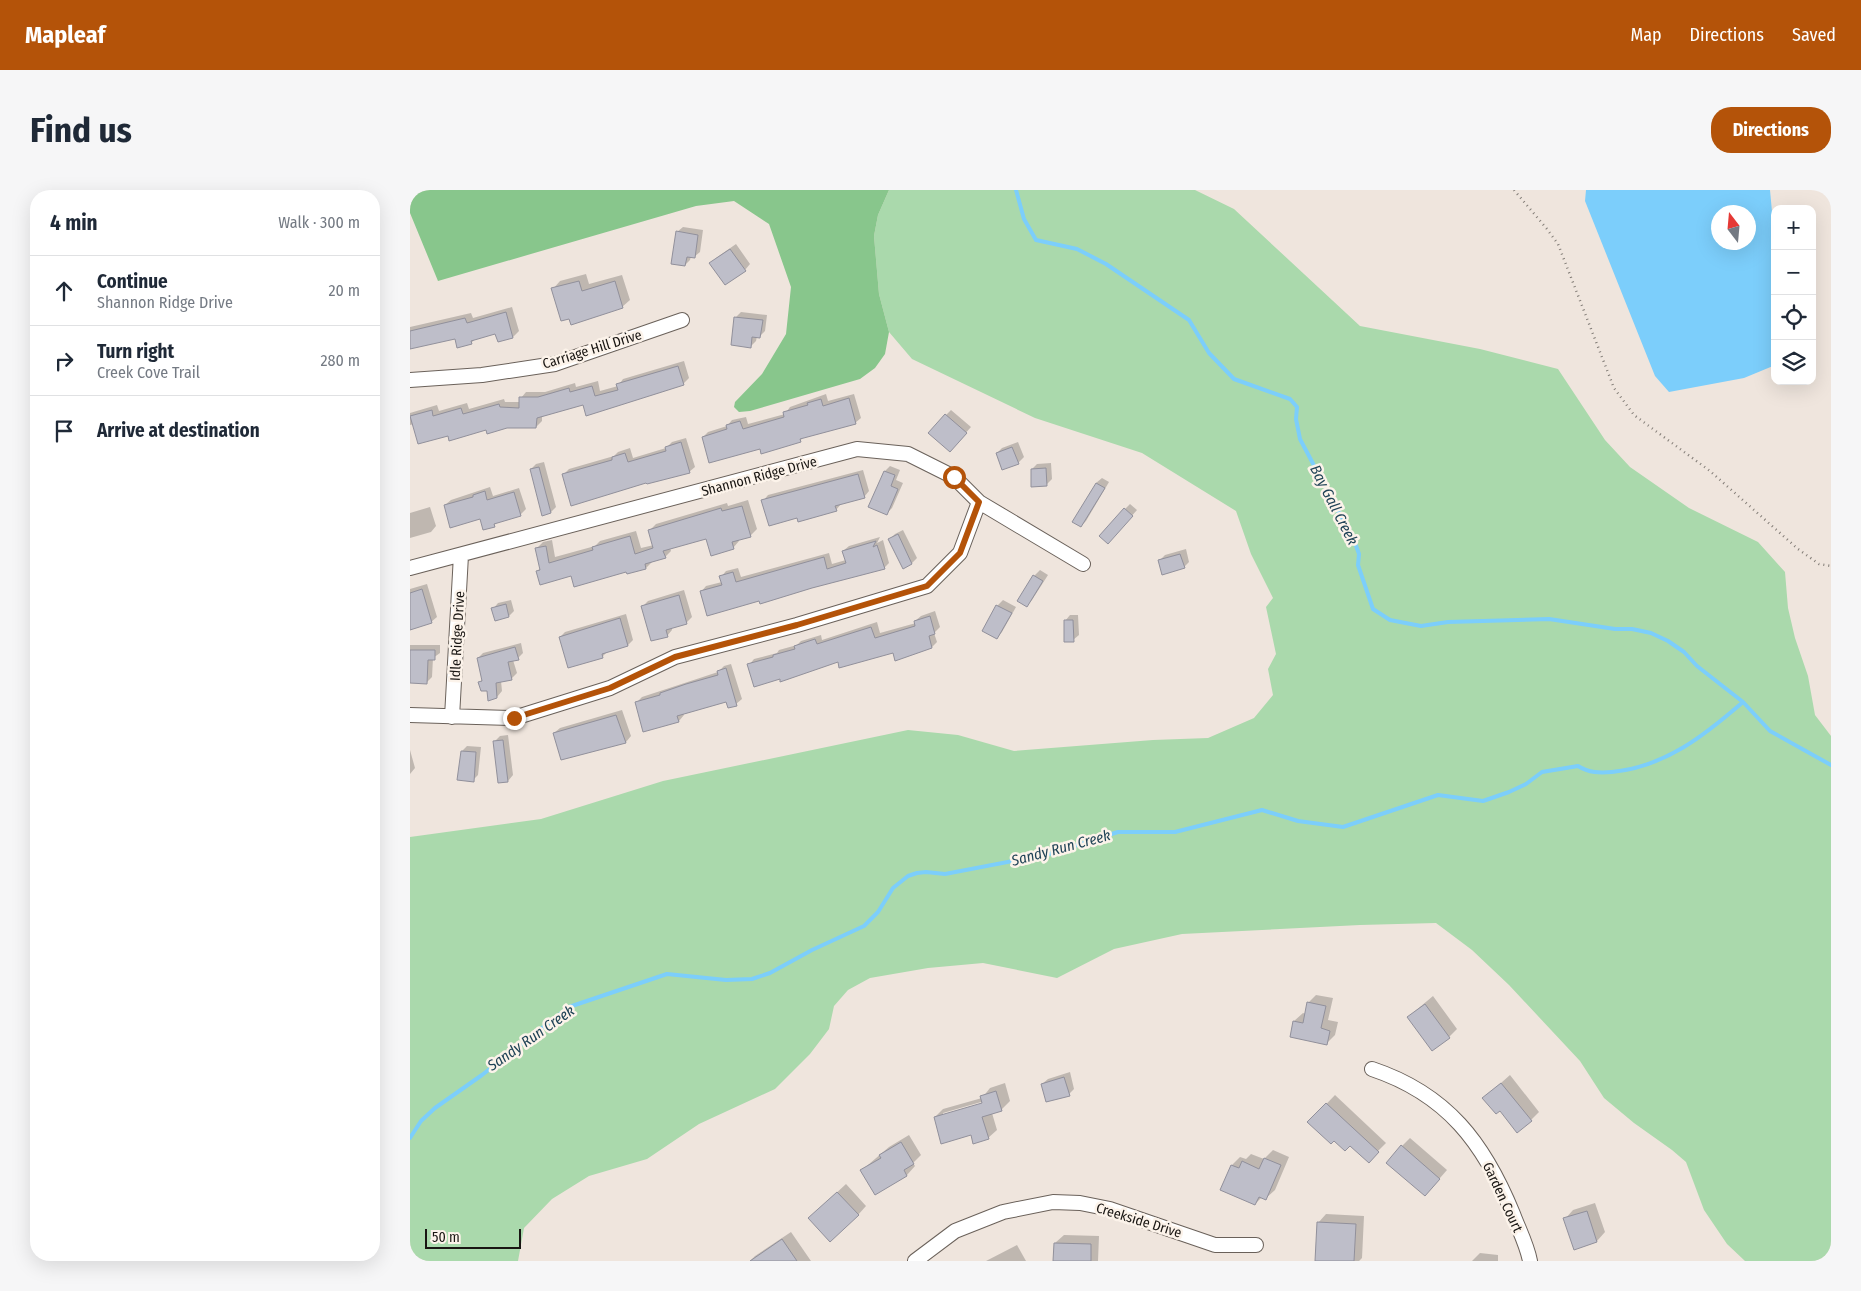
<!DOCTYPE html>
<meta charset="utf-8">
<style>
:root{--surface:#fff;--page:#f6f6f7;--text:#1f2937;--muted:#747a83;--line:#e0e1e3;--accent:#b45309}
body{margin:0;font-family:"Fira Sans Condensed",sans-serif;background:var(--page);color:var(--text)}
.controls{position:absolute;right:15px;top:15px;display:grid;overflow:hidden;border-radius:10px;box-shadow:0 5px 20px #0002}
.controls button{width:45px;height:45px;display:grid;place-items:center;padding:0;border:0;border-bottom:1px solid var(--line);background:var(--surface);color:var(--text);font:25px sans-serif}
.compass{position:absolute;left:1301px;top:15px;width:45px;height:45px;border-radius:50%;background:var(--surface);box-shadow:0 5px 20px #0002;rotate:344deg}
.scale{position:absolute;left:15px;bottom:12px;width:96px;box-sizing:border-box;padding-left:5px;border:2px solid #191613;border-top:0;font-size:14px;line-height:18px;white-space:nowrap;color:#191613;-webkit-text-stroke:4px #fcf3ea;paint-order:stroke}
.stop{position:absolute;width:15px;height:15px;margin:-11px;border:4px solid #b45309;border-radius:50%;background:#fff}
.stop.end{background:#b45309;border-color:#fff;box-shadow:0 1px 5px #0008}
.list{margin:0;padding:0;list-style:none}
h2{display:flex;justify-content:space-between;align-items:center;height:65px;margin:0;padding:0 20px;font-size:21px}
h2 small{font-size:16px;font-weight:400;color:var(--muted)}
.list li{display:grid;grid-template-columns:32px 1fr auto;gap:15px;align-items:center;box-sizing:border-box;height:70px;padding:0 20px;border-top:1px solid var(--line)}
.list b{display:block;font-size:19px;white-space:nowrap}
.list p{margin:0;font-size:16px;white-space:nowrap;color:var(--muted)}
.list em{font-size:16px;font-style:normal;color:var(--muted)}
.icon{flex:none;width:28px;height:28px;fill:none;stroke:currentColor;stroke-width:2;stroke-linecap:round;stroke-linejoin:round}
.map{position:relative;flex:none;width:1421px;height:1071px;overflow:hidden;border-radius:20px}
header{display:flex;align-items:center;gap:30px;box-sizing:border-box;height:70px;padding:0 25px;background:var(--accent);color:#fff}
header strong{font-size:24px}
nav{display:flex;gap:28px;margin-inline-start:auto;font-size:18px}
.intro{display:flex;align-items:center;justify-content:space-between;box-sizing:border-box;height:120px;padding:0 30px}
h1{margin:0;font-size:35px}
.button{padding:12px 22px;border-radius:20px;background:var(--accent);color:#fff;font-size:18px;font-weight:700}
main{display:flex;gap:30px;padding:0 30px}
aside{flex:1;background:var(--surface);border-radius:20px;box-shadow:0 5px 20px #0002}
.map>svg:first-child{display:block}
</style>
<header>
<strong>Mapleaf</strong>
<nav><a>Map</a><a>Directions</a><a>Saved</a></nav>
</header>
<div class="intro"><h1>Find us</h1><a class="button">Directions</a></div>
<main>
<aside>
<h2>4 min<small>Walk · 300 m</small></h2>
<ul class="list">
<li><svg class="icon" aria-label="ahead" viewBox="0 0 24 24"><path d="M12 20V5M6 11l6-6 6 6"/></svg><div><b>Continue</b><p>Shannon Ridge Drive</p></div><em>20 m</em></li>
<li><svg class="icon" aria-label="right" viewBox="0 0 24 24"><path d="M7 20v-9h11M14 6l5 5-5 5"/></svg><div><b>Turn right</b><p>Creek Cove Trail</p></div><em>280 m</em></li>
<li><svg class="icon" aria-label="arrive" viewBox="0 0 24 24"><path d="M6 21V4h12l-3 4 3 4H6"/></svg><div><b>Arrive at destination</b></div></li>
</ul>
</aside>
<div class="map">
<svg width="1421" height="1071" viewBox="0 0 1421 1071">
<rect width="100%" height="100%" fill="#efe5dd"/>
<path fill="#aad9ac" d="M479,0h306l39,19 126,117 120,23 78,20 47,71 25,27 59,41 69,34 27,30 3,36 7,30 13,38 7,39 16,21v525h-86l-18,-17 -23,-34 -18,-48 -14,-12 -38,-27 -30,-25 -24,-37 -71,-76 -37,-35 -36,-27 -76,2 -178,9 -68,15 -57,29 -74,-15 -55,5 -58,10 -22,12 -14,16 -5,23 -19,25 -35,35 -76,35 -52,35 -58,17 -37,23 -28,29 -6,33h-108v-424l131,-18 122,-38 245,-51 50,5 56,16 139,-11 55,-2 46,-20 19,-23 -5,-26 8,-15 -10,-47 7,-9 -22,-44 -15,-43 -94,-58 -107,-35 -123,-59 -23,-27 -10,-38 -5,-58 4,-21z"/>
<path fill="#88c68c" d="M0,0h479l-11,25 -4,21 5,58 10,38 -4,22 -10,14 -15,11 -110,32 -11,1 -5,-5 1,-5 27,-28 24,-40 5,-47 -22,-63 -35,-23 -38,5 -258,75 -28,-68z"/>
<path fill="#7ccefb" fill-rule="evenodd" d="M1176,0h184l5,54 -2,122 -29,12 -75,14 -14,-16 -70,-175zM1308,22h30v30h-30z"/>
<path fill="#0003" fill-rule="evenodd" d="M273,37l20,3 -3,22 -6,5 -3,-1 -1,4 -5,5 -8,-33z
M326,54l14,20 -5,6 -29,-12z
M176,84l3,10 33,-9 8,25 -8,7 -69,-18 7,-8z
M102,117l7,24 -6,6 -17,-5 -19,5 -6,6 -15,-6 -46,11v-21l61,-14 2,5z
M331,122l26,3 -2,16 -5,5h-3l-1,5 -5,5 -16,-28z
M274,171l5,17 -6,6 -99,19 -42,12v6l-6,6h-29l-58,7 -35,-10 -4,1v-12l27,-8 2,6 28,-8 2,6 35,-10 1,3h16v-4l5,-6h19l30,-9 1,4 22,-6 2,10 18,-5 5,-7z
M416,204l2,7 26,-7 7,24 -6,5 -51,13 -4,5 -39,6 -58,-10 5,-5 19,-6 5,-6 14,-3 2,7 37,-10 5,-7z
M541,220l20,17 -16,18 -9,-30z
M276,248l9,29 -6,5 -126,3 6,-6 45,-13 4,-4 12,-4 3,10 33,-10 6,-6z
M608,252l6,15 -6,6 -21,-10 5,-5z
M134,272l12,45 -5,5 -20,-43 5,-5z
M641,273l1,16 -6,6 -14,-16 5,-5z
M480,276l10,4 -4,10 7,3 -11,25 -5,5 -2,-42z
M453,280l6,21 -5,6 -23,7 -5,6 -38,6 -35,-15 5,-6z
M692,288l7,4 -23,39 -5,5 15,-43z
M80,297l3,9 26,-8 7,21 -6,6 -21,6 -5,4 -13,-7 -36,-13 6,-5z
M338,310l9,29 -6,6 -13,4 1,2 -6,7 -26,-11 -37,11 1,3 -6,6 -12,4 -7,7 -18,5 -1,-3 -55,4 -35,-3 4,-3 -5,-19 7,-7 9,-2 3,17 40,-11 5,-5 36,-10 5,17 13,-3 -4,-15 6,-6 71,-21 1,3z
M720,314l7,6 -24,27 12,-28z
M20,317l6,19 -5,6 -21,6v-25z
M493,340l14,28 -5,5 -8,4 -14,-28 5,-5z
M470,347l-3,6 6,-3 6,23 -5,5 -124,34v-2l-59,-8 5,-6 16,-4 -1,-5 5,-6 12,-3 3,9 88,-24 3,11 14,-4 -3,-9 6,-5z
M776,359l3,13 -5,5 -25,-6 6,-6z
M630,380l8,5 -16,25 -5,5 7,-29z
M17,394l10,33 -6,5 -21,6v-39z
M274,400l8,27 -5,5 -15,5v3l-5,6 -24,-30 5,-5z
M101,410l3,11 -5,5 -16,-7 5,-6z
M593,410l13,7 -14,25 -5,6v-32z
M525,421l5,16 -6,6 3,9 -5,5 -93,14 -59,17 -31,-13 5,-6 23,-6 2,-3 18,-5 4,-4 20,-6 1,5 55,-18 3,11 36,-10 -1,-2 6,-5z
M216,424l7,26 -5,5 -20,6 -6,6 -42,-20 5,-5z
M660,425h8l1,20 -6,5 -8,-19z
M111,453l2,10 -5,5 -5,2 4,13 -5,5 -11,3 1,10 -5,6 -17,-15 3,-3 -5,-21 5,-5z
M0,455h30v8l-7,5 -1,19 -5,5h-17z
M321,474l11,35 -6,5 -10,-4 -43,13 1,2 -5,6 -35,9 -8,-27 6,-6 76,-25 6,-6z
M212,520l9,26 -5,6 -64,17 -8,-26 6,-5z
M98,545l5,40 -5,6 -14,-39 6,-6z
M57,556l14,1 -3,28 -5,5 -11,-29z
M0,560l5,18 -5,6z
M906,805l17,3 -5,22 10,2 -3,13 -8,8 -33,-22 9,-8 3,1 2,-11z
M1023,806l24,33 -8,8 -41,-20z
M660,882l4,17 -5,5 -27,-10 6,-5z
M1100,885l29,37 -8,8 -31,-11 -16,-11z
M595,893l5,18 -9,9 -9,3 5,17 -9,8 -17,-4 -36,-17 8,-8 39,-11 8,-10zM578,910l1,2 -46,13v-2z
M925,905l51,48 -18,18 -18,-17 -16,-5 -25,-17z
M499,945l12,20 -8,8 2,3 -8,9 -32,18 -13,-23 27,-23z
M1000,948l37,32 -14,16 -31,-40z
M863,960l16,7 -14,33 -9,8 -4,-1 -7,7 -23,-39 8,-8 6,2 5,-5 13,5z
M436,994l20,22 -8,9 -40,-5z
M1185,1013l10,29 -8,9 -22,7 -10,-29 8,-9z
M916,1024l38,2 -2,42 -3,3h-43l2,-38z
M381,1042l20,29h-61l5,-5z
M654,1045l35,1 -1,25h-44l1,-18z
M607,1055l9,16h-40z
M1070,1063l18,2v6h-26z"/>
<g fill="none" stroke-linecap="round" stroke-linejoin="round">
<path stroke="#7ccefb" stroke-width="4" d="M606,0l8,29 12,21 41,9 29,15 83,56 20,33 25,26 56,20 7,8 -1,12 4,20 55,104 4,11 -1,11 15,44 17,11 31,6 27,-4 101,-3 66,10h17l19,4 17,8 16,11 13,14 46,36 27,29 61,34
M0,948l11,-17 14,-13 47,-33 87,-68 98,-33 59,6 26,-1 18,-6 42,-23 52,-24 14,-14 15,-24 15,-12 9,-3 9,-1 19,2 104,-20 69,-22h57l87,-22 36,11 45,6 95,-32 45,6 26,-9 17,-8 16,-12 36,-6c11,7 22,7 34,6 53,-5 93,-37 131,-70"/>
</g>
<path fill="#bebec9" stroke="#91909b" d="M266,41l22,4 -3,23 -8,-1 -2,9 -14,-2z
M320,59l16,22 -21,14 -16,-22z
M169,91l3,10 33,-10 8,27 -52,17 -2,-6 -8,2 -10,-33z
M96,122l7,26 -15,4 -3,-8 -24,7 1,3 -15,4 -2,-9 -45,10v-18l55,-13 2,5z
M324,127l29,3 -3,18 -8,-1 -1,11 -20,-3z
M268,176l6,19 -98,31 -3,-11 -46,13 -1,10h-29l-20,6 -1,-4 -37,11 -1,-5 -30,8 -8,-28 22,-6 1,6 28,-8 2,6 36,-10 1,3 19,1v-11h19l31,-9 1,4 22,-6 3,10 23,-6 -2,-6z
M439,208l7,26 -56,15 1,3 -40,12 -1,-5 -51,14 -7,-26 25,-8 -1,-4 14,-4 3,8 41,-12 -1,-5 25,-7 -1,-2 14,-4 2,7z
M535,224l22,19 -17,19 -22,-19z
M271,252l9,31 -43,11 -1,-1 -75,23 -9,-32 50,-14v-3l13,-4 3,9 38,-11 -1,-4z
M602,257l7,17 -17,6 -6,-17z
M129,277l12,46 -9,3 -12,-47z
M636,278l1,18 -16,1v-18z
M474,281l11,4 -4,11 7,3 -11,26 -19,-8z
M448,284l7,24 -30,8 2,5 -39,11 -1,-4 -28,8 -8,-26z
M686,293l9,5 -24,39 -9,-5z
M75,301l2,9 27,-8 7,24 -27,8 1,3 -12,3 -3,-11 -30,9 -6,-23 29,-8v-2z
M332,316l9,31 -19,5 2,7 -23,7 -5,-17 -43,12 3,7 -21,6 1,5 -19,5 -1,-2 -52,15 -3,-11 -31,9 -4,-14 4,-1 -5,-22 11,-2 3,17 44,-13 -1,-3 38,-11 5,18 18,-6 -5,-18 73,-22 1,3z
M714,318l9,8 -25,28 -9,-8z
M488,344l14,30 -9,5 -15,-30z
M466,351l-3,6 4,-2 8,24 -73,19 -52,16 -1,-3 -52,15 -7,-25 22,-6 -3,-9 14,-4 3,10 88,-25 3,12 19,-6 -4,-12z
M770,364l5,14 -23,7 -4,-15z
M623,385l10,6 -16,26 -10,-6z
M12,399l10,34 -22,7v-37z
M269,405l8,29 -21,6 2,7 -17,4 -10,-35z
M96,414l3,13 -14,4 -4,-13z
M586,415l16,8 -15,26 -15,-8z
M520,426l5,18 -6,2 3,12 -37,13 -2,-8 -54,15 -1,-6 -58,20v-3l-26,8 -7,-23 26,-7v-2l22,-6 -1,-3 21,-7 2,5 54,-17 4,11 40,-12 -1,-5z
M210,428l8,28 -26,8 1,4 -35,10 -9,-31z
M654,430h9l1,22h-10z
M105,457l4,13 -11,2 4,18 -16,3 1,15 -9,3 -1,-10h-6l-3,-9 4,-1 -5,-23z
M0,460h25v10h-7l-1,24 -17,-1z
M316,478l11,38 -9,2 -2,-6 -49,14 2,6 -36,10 -8,-30 25,-7v-2l26,-9 32,-9 -1,-4z
M206,525l10,28 -65,17 -8,-27z
M93,550l5,42 -10,1 -5,-42z
M51,561l15,1 -2,30 -17,-2z
M897,812l19,4 -5,22 9,3 -3,14 -37,-8 3,-16 10,2z
M1015,814l25,34 -18,13 -25,-34z
M654,887l6,19 -24,6 -5,-18z
M1091,893l31,38 -15,12 -17,-22 -4,3 -14,-16z
M586,901l6,20 -20,6 7,22 -16,5 -2,-9 -30,9 -7,-27 48,-14 -2,-7z
M916,913l53,49 -10,11 -19,-17 -5,5 -11,-10 -3,3 -24,-22z
M491,952l13,22 -10,6 3,6 -32,19 -15,-25 21,-12 -2,-3z
M991,955l39,34 -15,17 -39,-33z
M854,968l17,7 -15,35 -7,-3 -4,8 -35,-15 11,-25 8,3 3,-7 17,8z
M427,1002l22,23 -29,27 -22,-24z
M1177,1021l10,31 -23,8 -11,-32z
M907,1032l39,2 -2,37h-39z
M372,1049l15,22h-47z
M644,1053l37,1v17h-38z"/>
<g fill="none" stroke-linecap="round" stroke-linejoin="round">
<defs>
<path id="minor" d="M0,190l72,-5 73,-11 127,-44
M0,378l447,-119 51,5 46,23 25,25 104,62
M0,525l104,3 96,-30 65,-31 122,-32 130,-39 33,-33 19,-51
M42,527l9,-162
M962,879c75,25 112,74 141,145 6,16 14,31 17,47
M505,1071l40,-30 48,-19 50,-10 27,1 30,6 105,36h41"/>
</defs>
<use href="#minor" stroke="#6a615a" stroke-width="16"/>
<path stroke="#837d77" stroke-width="2.5" stroke-dasharray="1 4" stroke-linecap="butt" d="M1104,0l33,39 11,15 56,144 20,27 76,56 88,78 21,15 12,2"/>
<use href="#minor" stroke="#fff" stroke-width="14"/>
</g>
<g fill="none" stroke-linecap="round" stroke-linejoin="round">
<path stroke="#b45309" stroke-width="6" d="M104,528l96,-30 65,-31 122,-32 130,-39 33,-33 19,-51 -25,-25"/>
</g>
<g text-anchor="middle" stroke-width="5" stroke-linejoin="round" paint-order="stroke">
<g font-size="14" fill="#191613" stroke="#fcf3ea">
<text transform="translate(182 159) rotate(-17)" y="5">Carriage Hill Drive</text>
<text transform="translate(349 286) rotate(-15)" y="5">Shannon Ridge Drive</text>
<text transform="translate(47 446) rotate(-87)" y="5">Idle Ridge Drive</text>
<text transform="translate(1093 1007) rotate(65)" y="5">Garden Court</text>
<text transform="translate(729 1030) rotate(17)" y="5">Creekside Drive</text>
</g>
<g font-size="15" font-style="italic" fill="#204357" stroke="#fcf3ea">
<text transform="translate(924 315) rotate(63)" y="5">Bay Gall Creek</text>
<text transform="translate(651 658) rotate(-15)" y="5">Sandy Run Creek</text>
<text transform="translate(121 848) rotate(-35)" y="5">Sandy Run Creek</text>
</g>
</g>
</svg>
<div class="controls">
<button>+</button>
<button>−</button>
<button><svg class="icon" aria-label="locate" viewBox="0 0 24 24"><circle cx="12" cy="12" r="6"/><path d="M12 2v4M12 18v4M2 12h4M18 12h4"/></svg></button>
<button><svg class="icon" aria-label="layers" viewBox="0 0 24 24"><path d="M12 4l9 5-9 5-9-5zM3 14l9 5 9-5"/></svg></button>
</div>
<svg class="compass" viewBox="-18 -18 36 36"><path d="M0-13l5 13h-10z" fill="#e53935"/><path d="M0 13l5-13h-10z" fill="#747a83"/></svg>
<div class="scale">50 m</div>
<div class="stop" style="left:544px;top:287px"></div>
<div class="stop end" style="left:104px;top:528px"></div>
</div>
</main>
